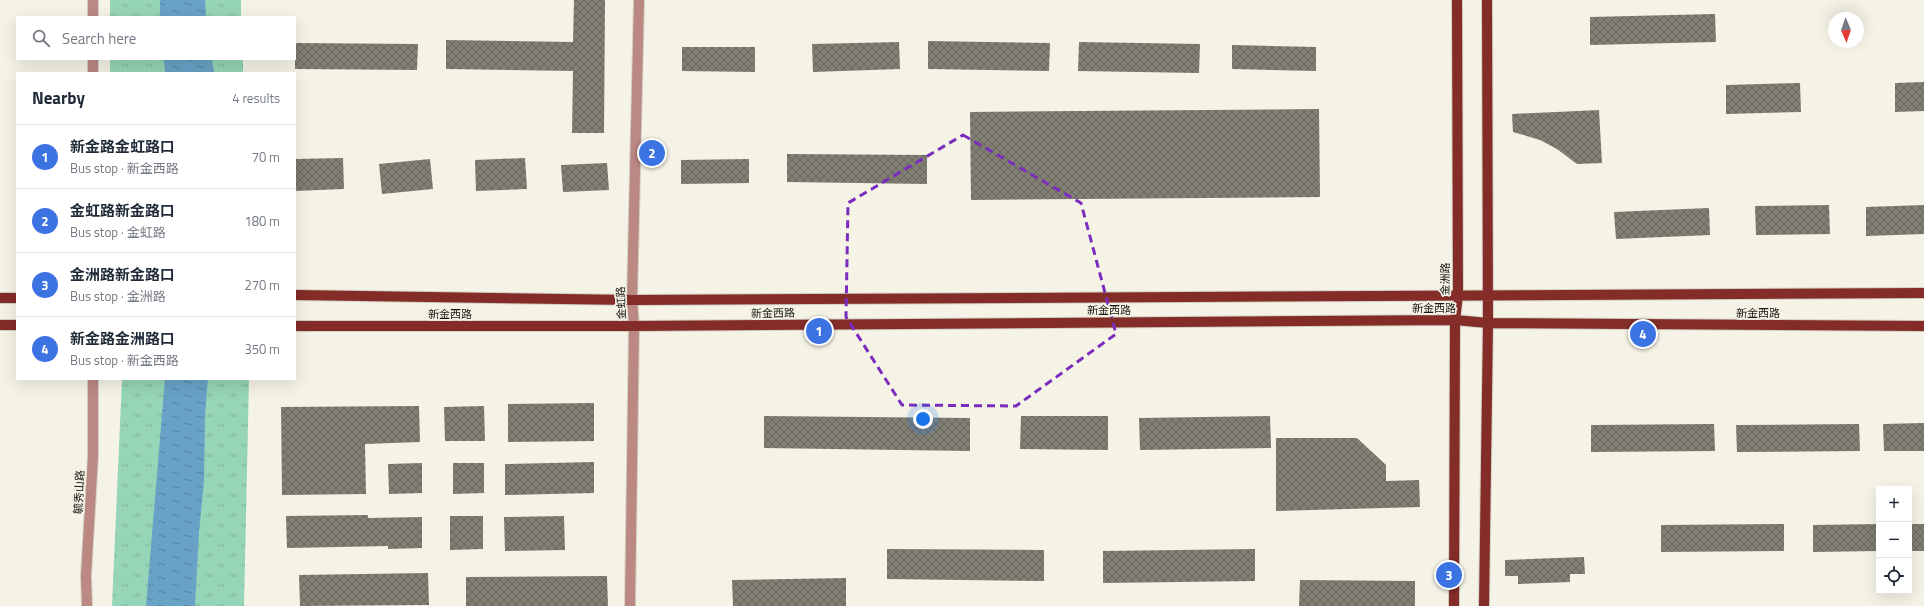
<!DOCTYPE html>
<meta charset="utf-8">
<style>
:root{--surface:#fff;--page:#f2f2f3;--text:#1f2937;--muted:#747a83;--line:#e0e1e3;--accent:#3c73e3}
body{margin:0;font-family:"Titillium Web","Noto Sans SC",sans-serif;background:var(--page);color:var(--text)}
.controls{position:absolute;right:12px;bottom:12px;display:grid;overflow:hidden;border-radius:0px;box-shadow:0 4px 16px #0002}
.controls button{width:36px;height:36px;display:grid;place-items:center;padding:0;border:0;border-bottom:1px solid var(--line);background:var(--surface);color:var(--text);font:20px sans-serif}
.compass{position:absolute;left:1828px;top:12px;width:36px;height:36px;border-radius:50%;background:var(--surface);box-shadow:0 4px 16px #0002;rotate:178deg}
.you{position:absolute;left:923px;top:419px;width:14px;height:14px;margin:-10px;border:3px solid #fff;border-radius:50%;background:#1a73e8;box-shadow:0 0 0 6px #1a73e833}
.badge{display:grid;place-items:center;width:26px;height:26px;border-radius:50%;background:var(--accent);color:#fff;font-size:13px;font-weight:700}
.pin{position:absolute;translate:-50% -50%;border:2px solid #fff;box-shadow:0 1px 4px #0006}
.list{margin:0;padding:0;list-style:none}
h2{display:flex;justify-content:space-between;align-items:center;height:52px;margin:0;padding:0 16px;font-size:17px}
h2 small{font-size:13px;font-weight:400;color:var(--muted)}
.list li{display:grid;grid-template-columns:26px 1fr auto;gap:12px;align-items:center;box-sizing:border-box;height:64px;padding:0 16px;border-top:1px solid var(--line)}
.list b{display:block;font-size:15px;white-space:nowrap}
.list p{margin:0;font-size:13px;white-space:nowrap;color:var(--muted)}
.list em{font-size:13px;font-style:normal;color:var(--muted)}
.icon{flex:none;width:22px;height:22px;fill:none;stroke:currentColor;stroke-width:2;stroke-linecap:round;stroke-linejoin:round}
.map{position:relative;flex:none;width:1924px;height:606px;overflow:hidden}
.search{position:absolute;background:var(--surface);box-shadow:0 4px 16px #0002;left:16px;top:16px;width:280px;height:44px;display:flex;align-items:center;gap:10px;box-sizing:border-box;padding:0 14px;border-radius:0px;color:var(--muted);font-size:15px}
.panel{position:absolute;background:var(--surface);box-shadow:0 4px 16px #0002;left:16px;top:72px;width:280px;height:308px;border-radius:0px}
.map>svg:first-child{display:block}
</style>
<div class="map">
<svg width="1924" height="606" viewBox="0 0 1924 606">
<defs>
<pattern id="park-tufts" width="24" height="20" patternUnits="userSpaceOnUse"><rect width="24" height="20" fill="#96d5b7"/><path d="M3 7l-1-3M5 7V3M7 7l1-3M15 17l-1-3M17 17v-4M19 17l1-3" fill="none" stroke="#81b69c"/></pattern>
<pattern id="water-ripples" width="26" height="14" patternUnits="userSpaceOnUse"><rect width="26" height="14" fill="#69a2c7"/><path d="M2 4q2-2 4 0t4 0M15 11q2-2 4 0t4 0" fill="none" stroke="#5583a0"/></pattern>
<pattern id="building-cross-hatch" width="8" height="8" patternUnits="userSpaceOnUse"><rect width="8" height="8" fill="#817f73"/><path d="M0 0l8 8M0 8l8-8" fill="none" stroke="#69675d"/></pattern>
</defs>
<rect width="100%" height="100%" fill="#f5f3e5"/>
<path fill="url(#park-tufts)" d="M110,0h131v17h-131z
M110,59h133v14h-133z
M122,379h127l-5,227h-132z"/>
<path fill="url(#water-ripples)" d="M160,0h45l1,17h-46z
M164,59h48l2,14h-49z
M165,379h43l-3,36 -1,66 -5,51 -4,74h-49z"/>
<path fill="url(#building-cross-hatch)" d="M574,0h31l-1,133h-32l1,-62 -127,-2v-29l127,2z
M1715,14l1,28 -126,3v-28z
M928,41l122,2 -1,28 -121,-2z
M899,42l1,27 -87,3 -1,-28z
M1079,42l121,2 -1,29 -121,-2z
M295,43l123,1 -1,26 -122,-1z
M1232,45l84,2v24l-84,-2z
M682,47h73v25l-73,-1z
M1924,82v29l-29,1v-29z
M1800,83l1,29 -75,2v-29z
M1319,109l1,88 -349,3 -1,-88z
M1599,110l3,53 -25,1 -20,-15 -17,-9 -27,-8 -1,-18z
M787,154l140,1v29l-140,-2z
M343,158l1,31 -49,2v-32z
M525,158l2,31 -51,2 -1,-31z
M430,159l3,30 -51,5 -3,-30z
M749,159v24l-68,1v-24z
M607,163l2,27 -46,2 -2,-27z
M1829,205l1,29 -74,1 -1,-29z
M1924,205v29l-58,2v-29z
M1709,208l1,27 -94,4 -2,-27z
M594,403v38l-86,1v-38z
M419,406l1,36 -55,2 1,50 -84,1 -1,-88z
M484,406l1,35h-40l-1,-34z
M764,416l206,2v33l-206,-3z
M1021,416h87v34l-88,-1z
M1270,416l1,32 -131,2 -1,-32z
M1924,423v28h-40l-1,-27z
M1714,424l1,27 -124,1v-27z
M1859,424l1,27 -123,1 -1,-27z
M1276,438h81l29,27v16l33,-1 1,27 -144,4z
M594,462v31l-89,2v-31z
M422,463v30l-33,1 -1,-30z
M453,463h31v30l-31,1z
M368,515v3l54,-1v31l-34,1v-3l-101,2 -1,-32z
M450,516h33v33l-33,1z
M564,516l1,34 -60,1 -1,-34z
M1784,524v27l-123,1v-27z
M1879,524v27l-66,1v-27z
M1909,524h15v27h-15z
M887,549l157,1v31l-157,-2z
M1255,549v32l-152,2v-32z
M1584,557l1,17h-15v8l-52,2v-8h-13v-16z
M428,573l1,32 -129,1 -1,-31z
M607,576l1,30h-142v-29z
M846,578v28h-113l-1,-26z
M1300,580l115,1v25h-116z"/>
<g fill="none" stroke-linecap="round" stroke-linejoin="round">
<defs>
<path id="minor" d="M93,17v-17
M93,73v-14
M87,606l-1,-30 7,-120v-77
M630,606l4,-280 -2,-26 7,-300"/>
<path id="major" d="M295,295l337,5 1292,-7
M0,298h17
M0,325h17
M295,326h339l821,-6 33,3 436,3
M1454,606l1,-286 3,-25 -1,-295
M1484,606l4,-283 -1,-323"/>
</defs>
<use href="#minor" stroke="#d2d0c3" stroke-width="12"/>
<use href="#major" stroke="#d2d0c3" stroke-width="12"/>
<use href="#minor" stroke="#bb8883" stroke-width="10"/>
<use href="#major" stroke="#832c28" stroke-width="10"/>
</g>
<path fill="none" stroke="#7b2cbf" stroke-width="3" stroke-dasharray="8 5" stroke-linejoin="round" d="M963,135l118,68 35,131 -100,72 -114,-1 -56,-88 2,-114z"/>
<g text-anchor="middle" stroke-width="3.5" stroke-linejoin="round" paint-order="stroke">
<g font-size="11" fill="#181713" stroke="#f5f3e5">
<text transform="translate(1445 279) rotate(-89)" y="4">金洲路</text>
<text transform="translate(621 303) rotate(-92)" y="4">金虹路</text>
<text x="1434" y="312">新金西路</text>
<text x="1109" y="314">新金西路</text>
<text transform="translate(773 313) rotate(-1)" y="4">新金西路</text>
<text x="1758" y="317">新金西路</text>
<text x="450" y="318">新金西路</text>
<text transform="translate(79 492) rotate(-87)" y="4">毓秀山路</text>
</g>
</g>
</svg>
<div class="controls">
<button>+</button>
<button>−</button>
<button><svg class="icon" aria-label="locate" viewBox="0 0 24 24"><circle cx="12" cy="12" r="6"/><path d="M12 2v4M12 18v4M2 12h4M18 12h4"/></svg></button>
</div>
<svg class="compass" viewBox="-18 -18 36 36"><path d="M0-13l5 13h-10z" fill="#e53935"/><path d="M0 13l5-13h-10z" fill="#747a83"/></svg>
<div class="you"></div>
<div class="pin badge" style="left:819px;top:331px">1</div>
<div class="pin badge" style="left:652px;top:153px">2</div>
<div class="pin badge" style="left:1449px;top:575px">3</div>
<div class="pin badge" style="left:1643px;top:334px">4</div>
<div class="search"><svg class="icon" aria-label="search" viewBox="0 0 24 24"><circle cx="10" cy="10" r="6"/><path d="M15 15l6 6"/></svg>Search here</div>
<section class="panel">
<h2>Nearby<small>4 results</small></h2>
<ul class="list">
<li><span class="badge">1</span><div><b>新金路金虹路口</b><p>Bus stop · 新金西路</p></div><em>70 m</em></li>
<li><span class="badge">2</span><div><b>金虹路新金路口</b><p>Bus stop · 金虹路</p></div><em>180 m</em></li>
<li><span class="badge">3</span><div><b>金洲路新金路口</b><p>Bus stop · 金洲路</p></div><em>270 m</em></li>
<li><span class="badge">4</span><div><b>新金路金洲路口</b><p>Bus stop · 新金西路</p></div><em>350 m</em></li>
</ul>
</section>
</div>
